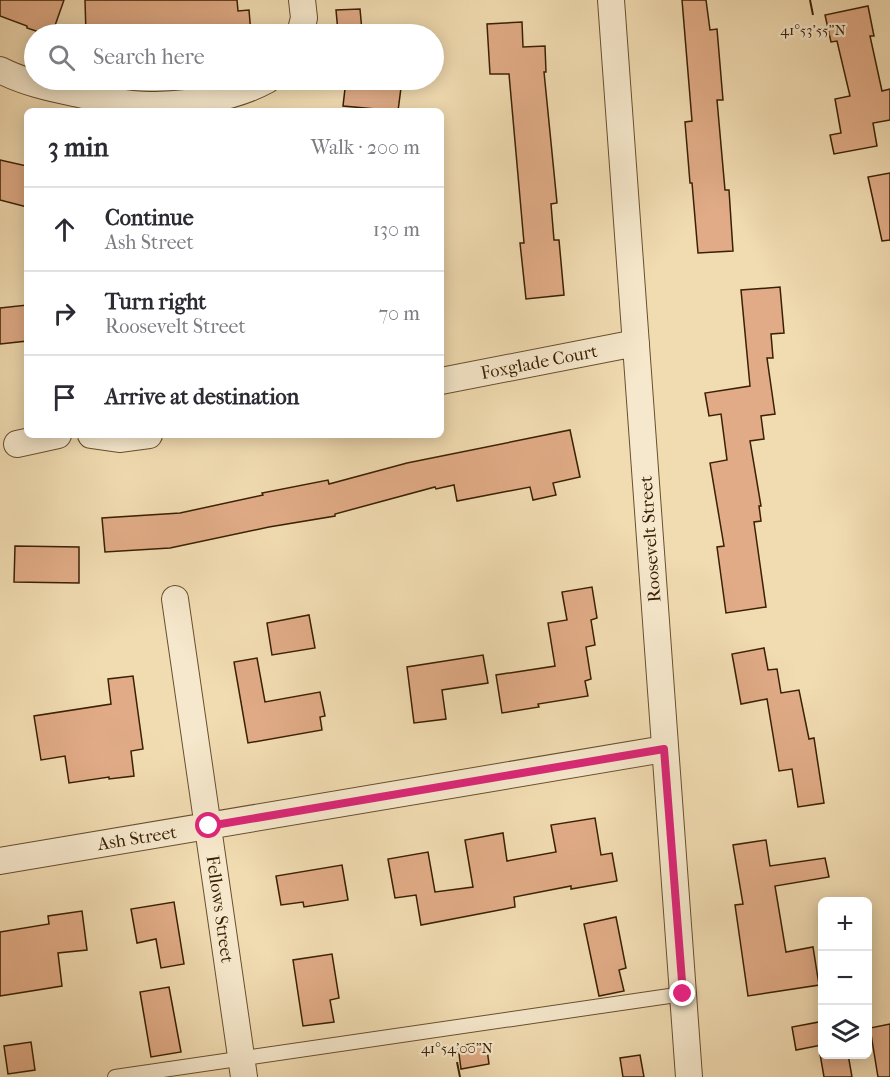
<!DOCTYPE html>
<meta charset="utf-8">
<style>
:root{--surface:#fff;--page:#f7f7f7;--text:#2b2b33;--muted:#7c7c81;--line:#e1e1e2}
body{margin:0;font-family:"IM FELL French Canon",serif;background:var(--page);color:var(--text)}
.controls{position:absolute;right:18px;bottom:18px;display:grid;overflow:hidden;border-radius:9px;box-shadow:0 3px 15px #0003}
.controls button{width:54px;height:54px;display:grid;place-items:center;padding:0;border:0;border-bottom:2px solid var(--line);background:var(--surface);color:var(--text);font:30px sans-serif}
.stop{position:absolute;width:18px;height:18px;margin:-14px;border:4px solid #db2777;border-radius:50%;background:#fff}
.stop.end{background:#db2777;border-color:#fff;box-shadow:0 2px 6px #0008}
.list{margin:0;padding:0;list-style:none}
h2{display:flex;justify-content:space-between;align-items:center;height:78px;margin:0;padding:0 24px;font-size:26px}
h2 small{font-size:20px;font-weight:400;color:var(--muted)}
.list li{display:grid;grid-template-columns:39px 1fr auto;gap:18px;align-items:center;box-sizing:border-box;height:84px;padding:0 24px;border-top:2px solid var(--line)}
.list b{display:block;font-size:22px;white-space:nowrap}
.list p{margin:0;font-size:20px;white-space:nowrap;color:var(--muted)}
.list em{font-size:20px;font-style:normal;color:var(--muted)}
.icon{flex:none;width:33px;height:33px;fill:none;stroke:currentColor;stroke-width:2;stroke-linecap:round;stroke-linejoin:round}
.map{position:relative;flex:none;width:890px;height:1077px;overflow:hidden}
.search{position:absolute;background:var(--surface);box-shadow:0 3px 15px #0003;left:24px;top:24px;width:420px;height:66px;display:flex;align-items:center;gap:15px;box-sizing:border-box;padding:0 21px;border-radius:33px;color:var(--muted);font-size:22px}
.panel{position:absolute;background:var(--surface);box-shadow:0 3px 15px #0003;left:24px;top:108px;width:420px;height:330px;border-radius:9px}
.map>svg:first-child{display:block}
</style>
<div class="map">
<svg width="890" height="1077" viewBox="0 0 890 1077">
<rect width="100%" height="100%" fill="#f1dbb1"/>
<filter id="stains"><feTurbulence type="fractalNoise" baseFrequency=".00333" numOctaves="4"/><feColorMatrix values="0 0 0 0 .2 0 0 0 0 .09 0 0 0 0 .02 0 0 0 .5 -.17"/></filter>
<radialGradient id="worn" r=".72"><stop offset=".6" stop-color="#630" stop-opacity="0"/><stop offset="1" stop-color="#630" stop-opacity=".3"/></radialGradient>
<path fill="#e0ab86" stroke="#3a2004" stroke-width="1.5" d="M0,0h64l-12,34h-7l-18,-6v-2l-27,-10z
M85,0h152l1,11 11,-1 2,24h-165z
M682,0h24l4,30 7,-1 6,71h-6l8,90h4l4,61 -35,2 -6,-70h-2l-5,-61 7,-1z
M868,6l6,30h-4l12,55 8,-2v31l-17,3 4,23 -43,8 -4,-19 11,-2 -6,-34 15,-3 -13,-55 -6,1 -6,-27z
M360,9l2,22 -24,1 -2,-22z
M522,22l1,25 22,-1 1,26h-2l13,131 -6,1 3,36h5l5,55 -38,4 -6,-56h4l-15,-169h-19l-3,-50z
M346,80h56l-4,31 -55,-5z
M0,160l27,6v41l-27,-7z
M890,173v67l-8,1 -14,-64z
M780,287l4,46 -13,1 2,24h-6l8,56 -14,2 3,23 -14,2 11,65h-2l2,15 -7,1 12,85 -40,6 -9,-66 7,-1 -14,-83 17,-3 -6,-46 -12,2 -4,-23 45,-7 -9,-96z
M27,305v36l-27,3v-36z
M570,430l10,47 -27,6 3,12 -23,5 -3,-13 -73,14 -3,-16 -18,4 -1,-2 -100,27v2l-66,11 -99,21 -65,4 -3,-34 78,-5 83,-18 -1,-2 66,-13 1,4 78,-21z
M15,546l64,1v36l-65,-1z
M592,587l5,31 -6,2 4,25 -9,2 5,32 -6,2 3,15 -50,8 1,3 -37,6 -6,-38 59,-9 -7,-43 19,-3 -5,-28z
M309,615l6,33 -43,7 -5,-32z
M764,648l4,22 9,-1 4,24 18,-3 10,49 5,-1 10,65 -26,4 -6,-38 -13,2 -12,-72 -26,5 -9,-50z
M483,655l5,28 -46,7 4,29 -32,4 -7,-56z
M257,658l8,44 55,-10 5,24 -5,1 2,13 -74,13 -14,-81z
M133,676l10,73 -12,2 3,25 -25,3v-2l-40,6 -4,-27 -24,4 -7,-44 77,-12 -3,-25z
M595,818l6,37 11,-2 5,28 -46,8v-3l-57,11 1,10 -94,18 -5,-30 -21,3 -7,-39 40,-7 7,40 38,-5 -8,-47 38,-7 4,28 49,-9 -5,-27z
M766,840l4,26 55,-8 4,19 -54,9 11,66 27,-5 6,38 -71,11 -13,-91 8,-1 -10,-59z
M342,865l6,35 -44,7 -1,-5 -22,3 -5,-29z
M174,902l10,62 -23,4 -5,-29 -19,4 -6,-34z
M82,911l5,39 -29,3 4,33 -62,10v-64l49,-8 -1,-8z
M616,917l10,51 -7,2 5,21 -25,5 -15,-72z
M332,954l7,44 -9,2 4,22 -31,4 -10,-66z
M169,987l12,65 -30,5 -11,-65z
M819,1022l3,23 -26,5 -4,-23z
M890,1024v53h-12l-8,-49z
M31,1042l4,28 -27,4 -4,-28z
M486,1042l3,22 -28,5 -3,-23z
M820,1054h28l4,23h-28z
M640,1055l4,22h-21l-3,-19z"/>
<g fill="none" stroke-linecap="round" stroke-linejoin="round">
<defs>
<path id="service" d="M115,1077l568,-83"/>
<path id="minor" d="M611,0l78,1077
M300,34l4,-16 -2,-18
M0,70c23,12 49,18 74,23 26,6 55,13 82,12 38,-1 78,-7 111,-25
M441,381l195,-38
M91,435l28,4 30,-4
M17,444l41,-9
M175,599l69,478
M0,861l664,-112"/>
</defs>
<use href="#service" stroke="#684f2f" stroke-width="16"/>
<use href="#minor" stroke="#684f2f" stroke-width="28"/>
<use href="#service" stroke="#f6e8cc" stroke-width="14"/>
<use href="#minor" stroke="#f6e8cc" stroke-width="26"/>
</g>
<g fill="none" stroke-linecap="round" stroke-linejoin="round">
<path stroke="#db2777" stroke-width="8" d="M209,826l455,-77 19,245"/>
</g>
<path fill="none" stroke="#3a2004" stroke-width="2" d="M810,0l3,15M457,1062l3,15"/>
<g text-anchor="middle" stroke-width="4.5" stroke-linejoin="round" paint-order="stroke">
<g font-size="18" fill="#3a2004" stroke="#f6e8cc">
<text transform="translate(539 362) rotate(-11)" y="6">Foxglade Court</text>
<text transform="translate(650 539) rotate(-94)" y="6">Roosevelt Street</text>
<text transform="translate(137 838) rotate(-9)" y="6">Ash Street</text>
<text transform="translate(220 909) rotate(82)" y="6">Fellows Street</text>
</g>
</g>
<g font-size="15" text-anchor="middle" fill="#3a2004" stroke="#f6e8cc" stroke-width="4.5" stroke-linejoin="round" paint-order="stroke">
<text x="813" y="35">41°53'55"N</text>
<text x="457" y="1053">41°54'00"N</text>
</g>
<rect width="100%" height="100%" filter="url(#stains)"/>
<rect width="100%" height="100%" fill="url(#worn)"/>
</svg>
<div class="controls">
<button>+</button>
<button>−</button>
<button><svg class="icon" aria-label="layers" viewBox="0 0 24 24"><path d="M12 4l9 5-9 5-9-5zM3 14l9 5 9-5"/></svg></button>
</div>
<div class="stop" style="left:209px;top:826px"></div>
<div class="stop end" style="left:683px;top:994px"></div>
<div class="search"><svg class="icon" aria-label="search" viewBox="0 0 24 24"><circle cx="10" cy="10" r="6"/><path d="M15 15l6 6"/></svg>Search here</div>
<section class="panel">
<h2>3 min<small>Walk · 200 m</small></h2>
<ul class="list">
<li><svg class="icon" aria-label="ahead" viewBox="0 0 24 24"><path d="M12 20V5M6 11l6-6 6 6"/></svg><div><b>Continue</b><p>Ash Street</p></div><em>130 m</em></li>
<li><svg class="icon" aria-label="right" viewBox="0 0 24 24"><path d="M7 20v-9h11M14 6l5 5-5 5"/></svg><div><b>Turn right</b><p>Roosevelt Street</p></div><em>70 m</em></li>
<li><svg class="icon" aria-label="arrive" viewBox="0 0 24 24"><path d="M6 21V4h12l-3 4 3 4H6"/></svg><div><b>Arrive at destination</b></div></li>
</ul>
</section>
</div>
